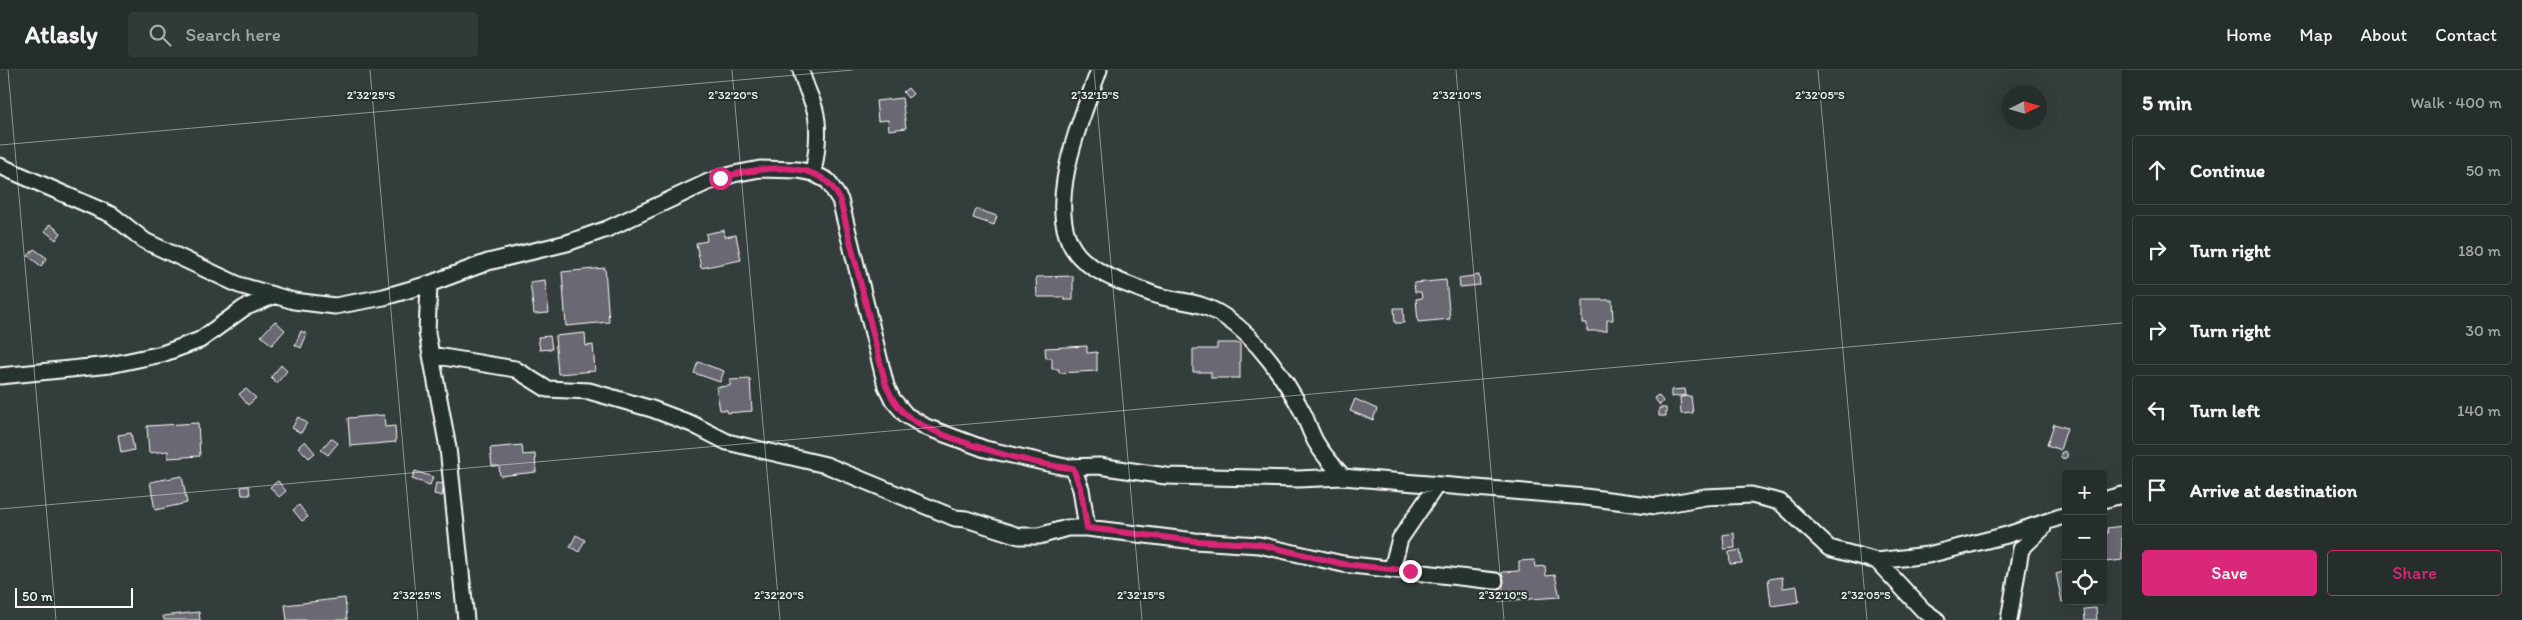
<!DOCTYPE html>
<meta charset="utf-8">
<style>
:root{--surface:#262e2c;--page:#323a38;--text:#f1f3f6;--muted:#a4a8a9;--line:#424a48;--accent:#db2777}
body{margin:0;font-family:Itim,sans-serif;background:var(--page);color:var(--text)}
.controls{position:absolute;right:15px;bottom:15px;display:grid;overflow:hidden;border-radius:5px;box-shadow:0 5px 20px #0002}
.controls button{width:45px;height:45px;display:grid;place-items:center;padding:0;border:0;border-bottom:1px solid var(--line);background:var(--surface);color:var(--text);font:25px sans-serif}
.compass{position:absolute;left:2002px;top:15px;width:45px;height:45px;border-radius:50%;background:var(--surface);box-shadow:0 5px 20px #0002;rotate:85deg}
.scale{position:absolute;left:15px;bottom:12px;width:118px;box-sizing:border-box;padding-left:5px;border:2px solid #fff;border-top:0;font-size:14px;line-height:18px;white-space:nowrap;color:#fff;-webkit-text-stroke:4px #26332d;paint-order:stroke}
.stop{position:absolute;width:15px;height:15px;margin:-11px;border:4px solid #db2777;border-radius:50%;background:#fff}
.stop.end{background:#db2777;border-color:#fff;box-shadow:0 1px 5px #0008}
.list{margin:0;padding:0;list-style:none}
h2{display:flex;justify-content:space-between;align-items:center;height:65px;margin:0;padding:0 20px;font-size:21px}
h2 small{font-size:16px;font-weight:400;color:var(--muted)}
.list li{display:grid;grid-template-columns:32px 1fr auto;gap:15px;align-items:center;box-sizing:border-box;height:70px;margin:0 10px 10px;padding:0 10px;border:1px solid var(--line);border-radius:5px}
.list b{display:block;font-size:19px;white-space:nowrap}
.list em{font-size:16px;font-style:normal;color:var(--muted)}
.actions{display:flex;gap:10px;padding:15px 20px}
.actions a{flex:1;padding:11px 0;border:1px solid var(--accent);border-radius:5px;text-align:center;font-size:18px;color:var(--accent)}
.actions .main{background:var(--accent);color:#fff}
.icon{flex:none;width:28px;height:28px;fill:none;stroke:currentColor;stroke-width:2;stroke-linecap:round;stroke-linejoin:round}
.map{position:relative;flex:none;width:2122px;height:550px;overflow:hidden}
header{display:flex;align-items:center;gap:30px;box-sizing:border-box;height:70px;padding:0 25px;background:var(--surface);border-bottom:1px solid var(--line)}
header strong{font-size:24px}
nav{display:flex;gap:28px;margin-inline-start:auto;font-size:18px}
.search{width:350px;height:45px;background:var(--page);display:flex;align-items:center;gap:12px;box-sizing:border-box;padding:0 18px;border-radius:5px;color:var(--muted);font-size:19px}
main{display:flex}
aside{flex:1;background:var(--surface)}
.map>svg:first-child{display:block}
</style>
<header>
<strong>Atlasly</strong>
<div class="search"><svg class="icon" aria-label="search" viewBox="0 0 24 24"><circle cx="10" cy="10" r="6"/><path d="M15 15l6 6"/></svg>Search here</div>
<nav><a>Home</a><a>Map</a><a>About</a><a>Contact</a></nav>
</header>
<main>
<div class="map">
<svg width="2122" height="550" viewBox="0 0 2122 550">
<rect width="100%" height="100%" fill="#333d3b"/>
<filter id="ink" filterUnits="userSpaceOnUse"><feTurbulence type="fractalNoise" baseFrequency=".02" numOctaves="2"/><feDisplacementMap in="SourceGraphic" scale="10" xChannelSelector="R" yChannelSelector="G"/><feConvolveMatrix kernelMatrix="1 2 1 2 8 2 1 2 1" color-interpolation-filters="sRGB"/></filter>
<g filter="url(#ink)">
<path fill="#696773" stroke="#fff" d="M908,18l5,6 -5,4 -5,-6z
M902,28l4,30 -17,2 -1,-10 -10,1 -2,-20z
M976,139l21,7 -3,9 -21,-7z
M50,154l11,9 -5,7 -11,-9z
M724,160l1,7 11,-2 5,25 -40,8 -5,-25 11,-2 -1,-7z
M34,179l13,9 -6,8 -13,-10z
M605,198l4,54 -43,4 -4,-54z
M1479,205l1,10 -20,2 -1,-9z
M1073,206v24h-9v-3h-27l-1,-20z
M545,210l4,33 -15,1 -4,-32z
M1446,210l4,39 -32,3 -2,-23 6,-1 -1,-6h-6l-1,-9z
M1582,230h30l1,20h-6v11h-20v-8h-5z
M1394,238h9l1,15h-9z
M275,251l10,9 -13,15 -11,-9z
M301,261l6,3 -6,14 -6,-3z
M585,263l1,13 7,-1 2,26 -37,3 -3,-38z
M550,266l2,13 -12,1 -2,-13z
M1217,273h23v35h-29v-6h-18v-23h24z
M1087,276v7l10,-1v19l-38,2v-4h-7v-11h-6l-1,-10z
M698,292l26,9 -4,11 -26,-9z
M281,295l6,6 -10,12 -6,-6z
M750,309l2,32 -25,2v-3h-7l-4,-23 14,-1v-6z
M246,319l10,9 -8,7 -9,-11z
M1685,319l1,6 -15,2v-7z
M1658,325l5,6 -3,4 -6,-7z
M1691,326l2,17 -12,1 -1,-17z
M1355,329l22,10 -4,11 -23,-9z
M1659,338h7v8h-7z
M384,345l1,12 10,-1 1,16 -46,4 -2,-28z
M298,347l9,6 -6,10 -9,-5z
M198,353l2,33 -32,2v-7l-19,2 -2,-27z
M2054,354l13,4 -7,22 -13,-5z
M131,363l3,17 -13,3 -3,-18z
M331,368l7,5 -10,12 -7,-5z
M305,371l10,12 -6,5 -11,-11z
M522,375l1,10 12,-1 1,18 -36,4 -1,-10h-7l-2,-18z
M2060.5 385a3.5 3.5 0 1 1 7 0a3.5 3.5 0 1 1-7 0Z
M415,401l18,6 -3,8 -18,-6z
M182,406l5,27 -32,7 -5,-28z
M278,411l8,10 -7,6 -9,-10z
M436,413l8,1 -2,12 -8,-2z
M249,416l1,9h-8l-1,-8z
M299,435l9,12 -6,4 -9,-11z
M2122,456v34l-16,2 -1,-5h-2v-24h5l-1,-5z
M1734,463l1,15 -11,1 -1,-14z
M576,465l9,5 -6,12 -9,-5z
M1740,480l2,13 -12,1 -1,-12z
M1534,490l1,7 10,-1 1,10 9,-1 5,22 -61,4 -2,-18 6,-1 -1,-10 17,-1v-10z
M2066,501v30l-4,1 -6,-28z
M1782,507l1,11 14,-2 2,16 -28,4 -3,-27z
M345,528l2,22h-60l-2,-15z
M2096,538l1,12h-12l-1,-11z
M199,542l1,8h-36l-1,-4z"/>
<g fill="none" stroke-linecap="round" stroke-linejoin="round">
<defs>
<path id="street" d="M801,0c3,15 10,26 14,40 5,19 2,43 -2,63
M1099,0c-16,46 -63,149 -16,190 19,16 43,24 67,33 28,11 47,5 75,24 33,22 60,61 78,96 5,10 8,22 14,31 7,12 17,22 26,33
M0,96l112,49 33,26 94,44 55,16 41,5 49,-9 45,-13 59,-22 79,-19 40,-14 101,-47 26,-8 26,-5 38,1 15,3 15,8 12,19 46,186 7,14 13,15 20,12 59,22 80,18 34,-1 67,10 132,3 45,-2 242,20 71,9 49,-9 46,-2 29,7 49,46 48,13 51,-6 79,-20 59,-20
M429,214l-2,49 21,115 18,172
M431,285l84,14 32,20 42,2 63,18 40,15 35,18 99,23 129,53 11,1 53,17h20l28,-8h20l108,13 64,4 84,19 152,17
M0,306l110,-11 52,-11 38,-14 44,-32 29,-12
M1073,398l8,21 6,39
M2103,430l19,-5
M1877,491l46,49 14,10
M1392,498l8,-29 36,-53
M2009,550l12,-71 22,-21"/>
</defs>
<use href="#street" stroke="#fff" stroke-width="19"/>
<use href="#street" stroke="#26332d" stroke-width="15"/>
</g>
</g>
<g fill="none" stroke-linecap="round" stroke-linejoin="round" filter="url(#ink)">
<path stroke="#db2777" stroke-width="6" d="M720,108c36,-10 102,-23 120,22l46,186c5,10 10,20 19,28 26,23 133,53 168,54l8,22 6,38 108,13 63,3 85,20 67,7"/>
</g>
<path fill="none" stroke="#fff" stroke-width="1" stroke-opacity="0.45" d="M8,0l48,550M370,0l48,550M732,0l48,550M1094,0l48,550M1456,0l48,550M1818,0l49,550M0,75l853,-75M0,439l2122,-186"/>
<g font-size="12" text-anchor="middle" fill="#fff" stroke="#26332d" stroke-width="4" stroke-linejoin="round" paint-order="stroke">
<text x="371" y="29">2°32'25"S</text>
<text x="733" y="29">2°32'20"S</text>
<text x="1095" y="29">2°32'15"S</text>
<text x="1457" y="29">2°32'10"S</text>
<text x="1820" y="29">2°32'05"S</text>
<text x="417" y="529">2°32'25"S</text>
<text x="779" y="529">2°32'20"S</text>
<text x="1141" y="529">2°32'15"S</text>
<text x="1503" y="529">2°32'10"S</text>
<text x="1866" y="529">2°32'05"S</text>
</g>
</svg>
<div class="controls">
<button>+</button>
<button>−</button>
<button><svg class="icon" aria-label="locate" viewBox="0 0 24 24"><circle cx="12" cy="12" r="6"/><path d="M12 2v4M12 18v4M2 12h4M18 12h4"/></svg></button>
</div>
<svg class="compass" viewBox="-18 -18 36 36"><path d="M0-13l5 13h-10z" fill="#e53935"/><path d="M0 13l5-13h-10z" fill="#a4a8a9"/></svg>
<div class="scale">50 m</div>
<div class="stop" style="left:720px;top:108px"></div>
<div class="stop end" style="left:1410px;top:501px"></div>
</div>
<aside>
<h2>5 min<small>Walk · 400 m</small></h2>
<ul class="list">
<li><svg class="icon" aria-label="ahead" viewBox="0 0 24 24"><path d="M12 20V5M6 11l6-6 6 6"/></svg><div><b>Continue</b></div><em>50 m</em></li>
<li><svg class="icon" aria-label="right" viewBox="0 0 24 24"><path d="M7 20v-9h11M14 6l5 5-5 5"/></svg><div><b>Turn right</b></div><em>180 m</em></li>
<li><svg class="icon" aria-label="right" viewBox="0 0 24 24"><path d="M7 20v-9h11M14 6l5 5-5 5"/></svg><div><b>Turn right</b></div><em>30 m</em></li>
<li><svg class="icon" aria-label="left" viewBox="0 0 24 24"><path d="M17 20v-9H6M10 6l-5 5 5 5"/></svg><div><b>Turn left</b></div><em>140 m</em></li>
<li><svg class="icon" aria-label="arrive" viewBox="0 0 24 24"><path d="M6 21V4h12l-3 4 3 4H6"/></svg><div><b>Arrive at destination</b></div></li>
</ul>
<div class="actions"><a class="main">Save</a><a>Share</a></div>
</aside>
</main>
